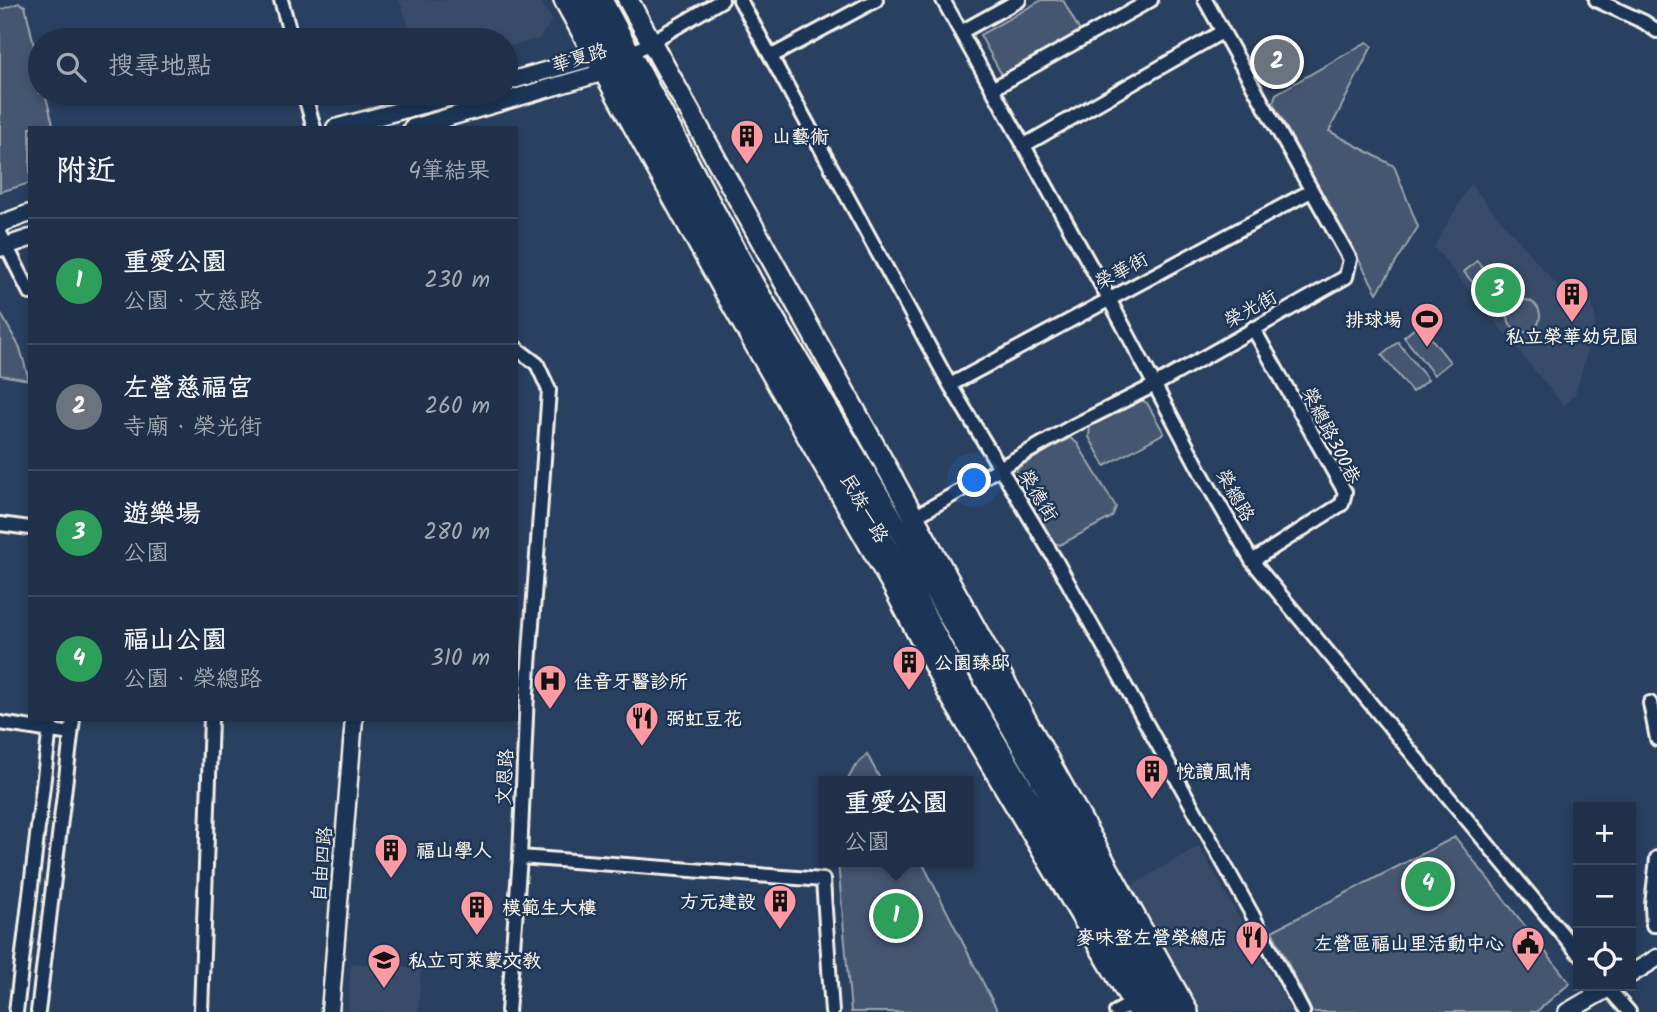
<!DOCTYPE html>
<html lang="zh-TW">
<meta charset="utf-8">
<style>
:root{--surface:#203048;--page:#28384f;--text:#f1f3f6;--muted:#a2a9b4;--line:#3d4b60;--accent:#8bbbb9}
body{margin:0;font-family:Kalam,"LXGW WenKai TC",sans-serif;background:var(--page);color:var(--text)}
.controls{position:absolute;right:21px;bottom:21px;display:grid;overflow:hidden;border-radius:0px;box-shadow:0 4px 10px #0003}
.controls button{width:63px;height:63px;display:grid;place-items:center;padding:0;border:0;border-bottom:2px solid var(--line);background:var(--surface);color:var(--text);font:35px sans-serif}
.you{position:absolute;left:975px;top:481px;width:24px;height:24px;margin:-18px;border:5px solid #fff;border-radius:50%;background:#1a73e8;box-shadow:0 0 0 10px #1a73e833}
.badge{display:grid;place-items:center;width:46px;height:46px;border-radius:50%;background:var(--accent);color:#fff;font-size:23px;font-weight:700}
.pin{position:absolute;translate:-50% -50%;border:4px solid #fff;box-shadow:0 2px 7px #0006}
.popup{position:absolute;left:819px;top:776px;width:154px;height:91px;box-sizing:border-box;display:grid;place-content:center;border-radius:0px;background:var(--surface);filter:drop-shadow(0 2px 5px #0005);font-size:23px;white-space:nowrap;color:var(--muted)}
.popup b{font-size:26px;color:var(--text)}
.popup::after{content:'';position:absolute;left:50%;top:100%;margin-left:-14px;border:14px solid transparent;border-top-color:var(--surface)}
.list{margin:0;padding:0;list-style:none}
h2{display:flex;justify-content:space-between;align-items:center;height:91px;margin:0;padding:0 28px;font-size:30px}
h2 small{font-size:23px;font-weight:400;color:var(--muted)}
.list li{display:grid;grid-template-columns:46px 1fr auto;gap:21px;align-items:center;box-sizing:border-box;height:126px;padding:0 28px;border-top:2px solid var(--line)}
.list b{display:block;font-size:26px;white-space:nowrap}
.list p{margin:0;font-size:23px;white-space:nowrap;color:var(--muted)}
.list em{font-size:23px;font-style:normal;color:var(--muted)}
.icon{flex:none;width:38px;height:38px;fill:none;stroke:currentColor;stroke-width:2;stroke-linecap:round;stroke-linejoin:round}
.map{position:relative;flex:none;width:1657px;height:1012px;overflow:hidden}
.search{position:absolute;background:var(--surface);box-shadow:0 4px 10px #0003;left:28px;top:28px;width:490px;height:77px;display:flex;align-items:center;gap:18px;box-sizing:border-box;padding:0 24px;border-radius:38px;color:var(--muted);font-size:26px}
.panel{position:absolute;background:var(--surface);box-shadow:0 4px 10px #0003;left:28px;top:126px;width:490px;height:595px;border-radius:0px}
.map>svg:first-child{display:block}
</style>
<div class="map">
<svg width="1657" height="1012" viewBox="0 0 1657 1012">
<rect width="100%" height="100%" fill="#2a4060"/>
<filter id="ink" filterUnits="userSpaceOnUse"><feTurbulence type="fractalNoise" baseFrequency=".0143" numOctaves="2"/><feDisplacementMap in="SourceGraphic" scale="14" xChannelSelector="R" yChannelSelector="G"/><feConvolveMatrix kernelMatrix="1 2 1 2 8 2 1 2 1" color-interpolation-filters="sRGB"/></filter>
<g filter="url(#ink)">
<path fill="#374c69" d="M399,0h141l12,20 -13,19 -33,8v-7h-92z
M1470,184l104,121 17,-4 5,19 -21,75 -12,10 -129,-158z
M1199,846l93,166h-188l45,-27 -49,-81z
M351,963l70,5 -3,44h-70z"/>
<path fill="#445771" stroke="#9ca4ac" stroke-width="2" d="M1042,0h21l19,35 -78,44 -24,-44z
M19,3l6,3 15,65v22h5l9,35h-24v55l-30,9v-182z
M1367,42l5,4 -43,85 65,35 24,61 -41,66 -104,-190 3,-9z
M1477,261l20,24 10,-8 15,19 -23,19 -35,-43z
M1508 316a16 16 0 1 1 32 0a16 16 0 1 1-32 0Z
M0,312l20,36 9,32 -29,-5z
M1420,324l30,38 -16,13 -30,-38z
M1398,342l30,38 -16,12 -30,-37z
M1140,399l7,4 17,30 -59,33 -16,-29 1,-11z
M1070,438l7,5 39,64 -4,10 -52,28 -11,-4 -34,-60 2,-13z
M867,754l14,27h-34l7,-13z
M1455,837l115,146 -34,29h-224l-40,-81z
M838,862h84l76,150h-147z"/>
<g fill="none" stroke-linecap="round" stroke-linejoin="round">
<defs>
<path id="street" d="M281,0l11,40
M740,0l210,385 106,176 197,355 50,96
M943,0l166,299 95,179 48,83 326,392
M1596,0l48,22 13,9
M961,32l58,-32
M632,53l90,-53
M772,56l104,-56
M992,89l159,-89
M304,93l10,35
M1023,146l199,-114
M0,233l30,60
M950,385l361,-194
M911,519l162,-93 82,-41 191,-108 4,-18 -145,-259
M0,524l30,4
M1252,561l90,-57 3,-12 -92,-164
M1650,703l7,36
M0,723l71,11
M520,857l303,23 9,132
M1657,858l-5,47 1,20h4
M1606,986l23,26
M16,1012l35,-293
M38,1012l35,-293
M201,1012l10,-293
M508,1012l12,-155 7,-164 22,-303 -12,-26 -21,-16
M1116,1012l22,-12"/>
<path id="secondary" d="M506,82l99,-28
M335,128l131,-35
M412,128l203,-59
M0,224l30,-11
M0,248l30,-10
M1631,974l26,-16
M330,1012l24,-293
M1567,1012l45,-26"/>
<path id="primary" d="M564,0l160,291 167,292 56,108 191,321
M582,0l156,289 172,297 51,97 195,329
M602,0l151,283 145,244 274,485
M628,0l560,1012"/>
</defs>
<use href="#street" stroke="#f4f1e8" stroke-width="18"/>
<use href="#secondary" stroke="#f4f1e8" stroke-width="21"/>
<use href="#primary" stroke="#f4f1e8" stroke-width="24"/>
<use href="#street" stroke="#1d3557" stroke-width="12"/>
<use href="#secondary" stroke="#1d3557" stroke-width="16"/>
<use href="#primary" stroke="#1d3557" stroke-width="19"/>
</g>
</g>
<defs>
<symbol id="building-pin" viewBox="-11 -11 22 30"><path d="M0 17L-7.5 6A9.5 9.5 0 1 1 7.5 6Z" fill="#ff9aa2" stroke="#1d3557"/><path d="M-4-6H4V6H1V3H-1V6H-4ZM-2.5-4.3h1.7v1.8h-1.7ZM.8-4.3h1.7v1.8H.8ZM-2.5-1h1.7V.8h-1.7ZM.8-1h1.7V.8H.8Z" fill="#111"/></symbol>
<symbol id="stadium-pin" viewBox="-11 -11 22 30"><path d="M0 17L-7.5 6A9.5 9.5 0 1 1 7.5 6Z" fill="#ff9aa2" stroke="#1d3557"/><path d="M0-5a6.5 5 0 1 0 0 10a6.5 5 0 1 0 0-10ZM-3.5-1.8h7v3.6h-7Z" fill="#111"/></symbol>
<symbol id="hospital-pin" viewBox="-11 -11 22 30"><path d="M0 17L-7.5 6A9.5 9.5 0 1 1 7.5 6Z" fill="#ff9aa2" stroke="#1d3557"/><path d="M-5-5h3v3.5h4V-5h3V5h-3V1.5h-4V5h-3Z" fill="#111"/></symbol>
<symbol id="restaurant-pin" viewBox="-11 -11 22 30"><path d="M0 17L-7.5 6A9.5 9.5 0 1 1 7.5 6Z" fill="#ff9aa2" stroke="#1d3557"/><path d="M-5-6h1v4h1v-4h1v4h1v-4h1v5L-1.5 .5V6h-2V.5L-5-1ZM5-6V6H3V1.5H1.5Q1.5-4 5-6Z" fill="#111"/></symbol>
<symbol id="civic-pin" viewBox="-11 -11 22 30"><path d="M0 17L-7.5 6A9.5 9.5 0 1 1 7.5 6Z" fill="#ff9aa2" stroke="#1d3557"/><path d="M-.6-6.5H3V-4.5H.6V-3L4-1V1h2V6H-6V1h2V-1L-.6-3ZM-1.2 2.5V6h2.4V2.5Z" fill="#111"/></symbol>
<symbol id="school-pin" viewBox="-11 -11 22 30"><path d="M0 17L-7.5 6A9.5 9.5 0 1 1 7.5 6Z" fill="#ff9aa2" stroke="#1d3557"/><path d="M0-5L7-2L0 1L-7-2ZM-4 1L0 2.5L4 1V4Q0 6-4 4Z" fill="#111"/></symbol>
</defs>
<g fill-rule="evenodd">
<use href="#building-pin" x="728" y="117" width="38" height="52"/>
<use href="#building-pin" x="1553" y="275" width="38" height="52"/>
<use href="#stadium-pin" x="1408" y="300" width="38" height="52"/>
<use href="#building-pin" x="890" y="643" width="38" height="52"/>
<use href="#hospital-pin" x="531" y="662" width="38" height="52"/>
<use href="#restaurant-pin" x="623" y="699" width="38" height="52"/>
<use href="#building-pin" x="1133" y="752" width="38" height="52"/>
<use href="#building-pin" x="372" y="831" width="38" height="52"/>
<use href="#building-pin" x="761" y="882" width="38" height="52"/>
<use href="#building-pin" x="458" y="888" width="38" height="52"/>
<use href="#restaurant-pin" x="1233" y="918" width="38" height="52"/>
<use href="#civic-pin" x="1509" y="924" width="38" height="52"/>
<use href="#school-pin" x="365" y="941" width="38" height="52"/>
</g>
<g text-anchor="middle" stroke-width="5" stroke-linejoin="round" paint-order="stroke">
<g font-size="19" fill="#f4f1e8" stroke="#1d3557">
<text transform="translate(579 57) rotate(-17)" y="7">華夏路</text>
<text transform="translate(1121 270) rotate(-28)" y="7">榮華街</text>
<text transform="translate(1250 308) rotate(-29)" y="7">榮光街</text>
<text transform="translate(1332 435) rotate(63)" y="7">榮總路300巷</text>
<text transform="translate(1039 495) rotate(59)" y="7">榮德街</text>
<text transform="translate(1236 495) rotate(60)" y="7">榮總路</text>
<text transform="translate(865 508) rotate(60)" y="7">民族一路</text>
<text transform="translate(504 777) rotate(-87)" y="7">文恩路</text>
<text transform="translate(321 864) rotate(-85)" y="7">自由四路</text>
</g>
<g font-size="19" font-weight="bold" fill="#f4f1e8" stroke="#1d3557" text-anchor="start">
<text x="772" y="143">山藝術</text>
<text x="1402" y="326" text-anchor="end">排球場</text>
<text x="1572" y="343" text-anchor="middle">私立榮華幼兒園</text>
<text x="934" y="669">公園臻邸</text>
<text x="574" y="688">佳音牙醫診所</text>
<text x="666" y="725">弼虹豆花</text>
<text x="1176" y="778">悅讀風情</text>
<text x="416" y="857">福山學人</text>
<text x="756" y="908" text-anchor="end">方元建設</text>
<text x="502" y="914">模範生大樓</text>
<text x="1228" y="944" text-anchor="end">麥味登左營榮總店</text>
<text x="1504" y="950" text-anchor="end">左營區福山里活動中心</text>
<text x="408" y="967">私立可萊蒙文教</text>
</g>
</g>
</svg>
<div class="controls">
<button>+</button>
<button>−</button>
<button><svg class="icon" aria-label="locate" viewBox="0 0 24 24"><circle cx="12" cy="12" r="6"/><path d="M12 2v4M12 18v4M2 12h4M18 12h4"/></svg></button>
</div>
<div class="you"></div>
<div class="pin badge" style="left:896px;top:916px;background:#2e9e5b">1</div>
<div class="popup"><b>重愛公園</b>公園</div>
<div class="pin badge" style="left:1277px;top:62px;background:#6b7280">2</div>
<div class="pin badge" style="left:1498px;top:290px;background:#2e9e5b">3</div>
<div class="pin badge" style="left:1428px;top:884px;background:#2e9e5b">4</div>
<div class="search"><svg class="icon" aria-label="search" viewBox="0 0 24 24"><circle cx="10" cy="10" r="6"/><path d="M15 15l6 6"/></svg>搜尋地點</div>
<section class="panel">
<h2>附近<small>4筆結果</small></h2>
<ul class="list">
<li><span class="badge" style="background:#2e9e5b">1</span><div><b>重愛公園</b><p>公園 · 文慈路</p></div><em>230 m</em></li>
<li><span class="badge" style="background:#6b7280">2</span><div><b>左營慈福宮</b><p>寺廟 · 榮光街</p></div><em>260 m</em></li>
<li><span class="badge" style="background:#2e9e5b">3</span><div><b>遊樂場</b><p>公園</p></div><em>280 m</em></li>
<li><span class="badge" style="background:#2e9e5b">4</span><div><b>福山公園</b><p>公園 · 榮總路</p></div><em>310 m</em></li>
</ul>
</section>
</div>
